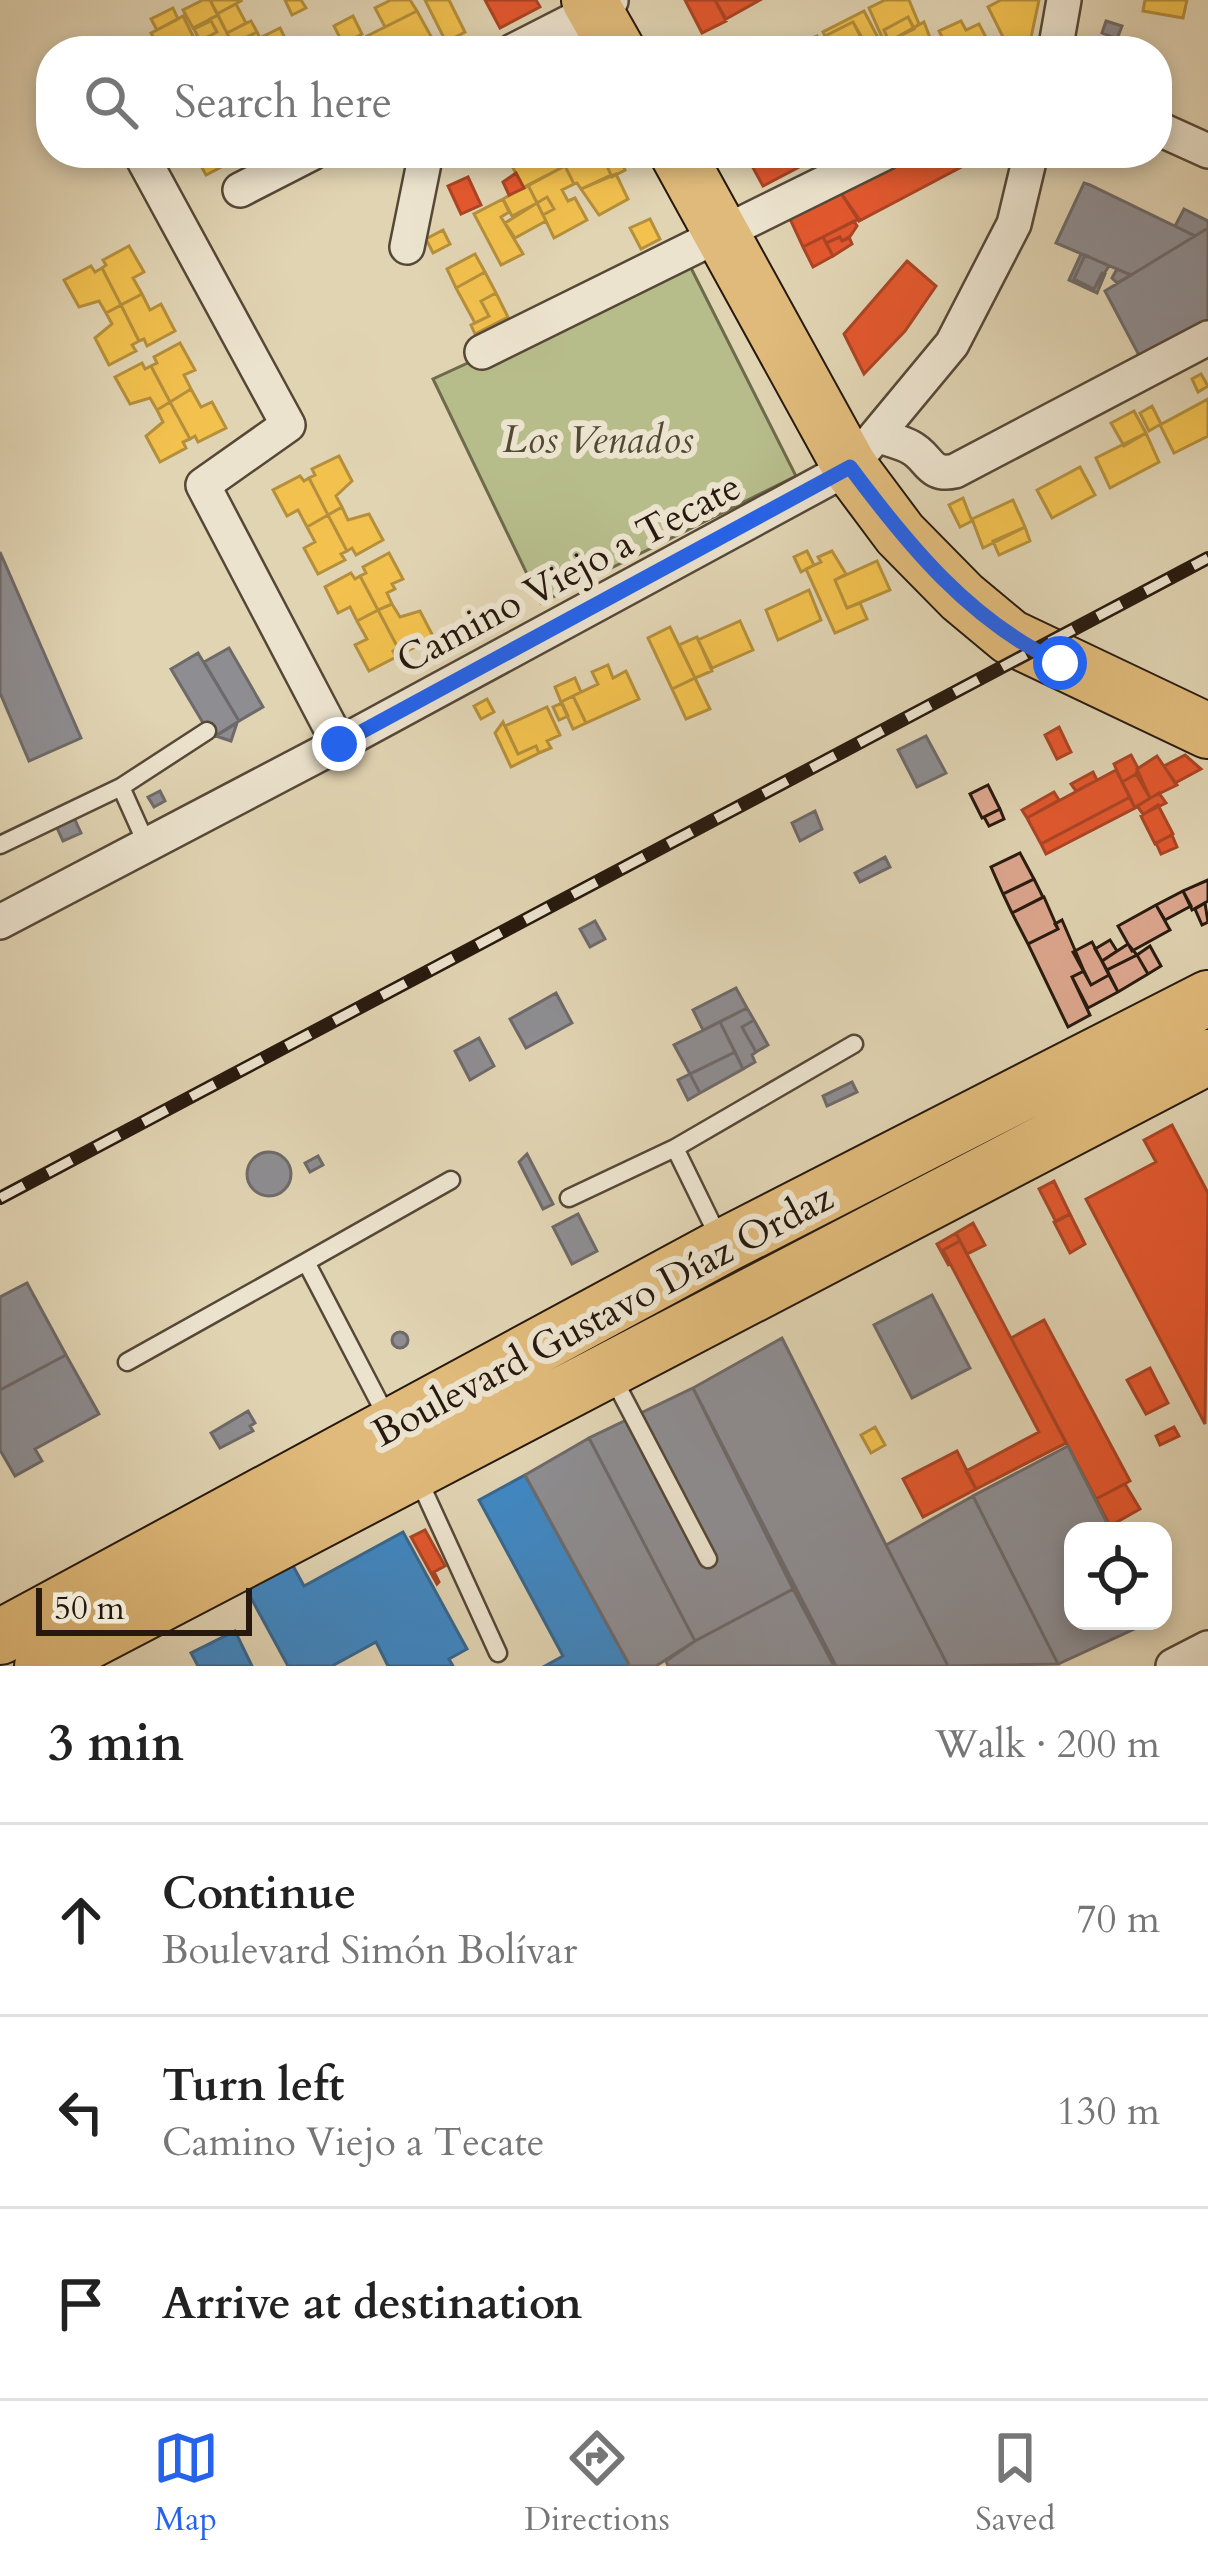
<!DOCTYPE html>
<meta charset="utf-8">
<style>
:root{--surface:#fff;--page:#f6f6f6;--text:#222;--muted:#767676;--line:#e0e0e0;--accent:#2563eb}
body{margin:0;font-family:Cardo,serif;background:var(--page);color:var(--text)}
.controls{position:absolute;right:36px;bottom:36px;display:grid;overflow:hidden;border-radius:24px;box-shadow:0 6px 18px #0003}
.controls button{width:108px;height:108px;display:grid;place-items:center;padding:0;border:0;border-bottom:3px solid var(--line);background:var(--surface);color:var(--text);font:60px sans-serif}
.scale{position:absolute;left:36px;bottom:30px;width:216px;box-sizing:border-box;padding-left:12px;border:6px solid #27190e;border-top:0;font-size:33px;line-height:42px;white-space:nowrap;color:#27190e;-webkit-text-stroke:9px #ece3ce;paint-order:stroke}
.stop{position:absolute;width:36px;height:36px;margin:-27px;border:9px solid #2563eb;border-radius:50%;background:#fff}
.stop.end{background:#2563eb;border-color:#fff;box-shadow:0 3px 12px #0008}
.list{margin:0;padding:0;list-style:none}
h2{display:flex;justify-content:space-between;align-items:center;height:156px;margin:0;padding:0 48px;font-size:51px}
h2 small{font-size:39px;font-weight:400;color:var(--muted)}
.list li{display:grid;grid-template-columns:78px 1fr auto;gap:36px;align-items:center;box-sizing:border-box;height:192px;padding:0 48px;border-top:3px solid var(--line)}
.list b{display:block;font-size:45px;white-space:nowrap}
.list p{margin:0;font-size:39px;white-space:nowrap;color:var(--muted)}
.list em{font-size:39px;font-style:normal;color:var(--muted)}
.icon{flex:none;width:66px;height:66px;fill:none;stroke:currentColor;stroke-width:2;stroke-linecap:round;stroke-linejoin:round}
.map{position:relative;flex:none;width:1208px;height:1666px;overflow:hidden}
.search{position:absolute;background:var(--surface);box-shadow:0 6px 18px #0003;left:36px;right:36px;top:36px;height:132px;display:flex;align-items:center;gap:30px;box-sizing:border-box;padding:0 42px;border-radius:48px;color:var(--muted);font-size:45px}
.sheet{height:732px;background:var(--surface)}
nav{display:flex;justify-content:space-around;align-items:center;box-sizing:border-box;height:168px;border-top:3px solid var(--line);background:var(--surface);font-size:33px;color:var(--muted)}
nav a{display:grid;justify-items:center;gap:6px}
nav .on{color:var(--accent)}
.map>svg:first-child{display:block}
</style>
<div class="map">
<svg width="1208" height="1666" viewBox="0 0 1208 1666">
<rect width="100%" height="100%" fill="#e1d4b3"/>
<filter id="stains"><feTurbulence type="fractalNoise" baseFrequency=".00167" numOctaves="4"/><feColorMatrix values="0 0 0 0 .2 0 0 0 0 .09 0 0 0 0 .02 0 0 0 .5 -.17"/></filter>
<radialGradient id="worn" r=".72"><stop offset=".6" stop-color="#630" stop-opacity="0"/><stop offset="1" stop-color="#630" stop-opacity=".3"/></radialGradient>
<path fill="#b6bc8a" stroke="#6e6a4c" stroke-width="3" d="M688,262l108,214 -255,127 -108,-224z"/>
<path fill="#f2c14e" stroke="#b58f3b" stroke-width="3" d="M203,0h7l8,15 -25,13 -10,-18z
M210,0h30l1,1 -24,13z
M285,0h16l5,8 -14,7z
M391,0h19l7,11 -32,16 -10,-19z
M425,0h24l16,32 -19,10z
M885,0h24l10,24 -5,4 -6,-11 -24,13 5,11 -4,3 -16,-36z
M1001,0h38l-10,47 -8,4h-11l-22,-44z
M1145,0h42l-4,18 -40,-7z
M236,4l10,19 -19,10 -10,-19z
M173,8l5,11 -21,11 -6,-11z
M417,11l21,38 -62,2 -9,-15z
M864,11l21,40h-17l-15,-29 -28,14 -2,-4z
M218,15l15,30 -13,6h-15l-5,-10 17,-9 -7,-13z
M183,16l16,32 -38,3 -10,-18z
M353,16l9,18 -19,10 -9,-18z
M908,17l6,12 -25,12 -5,-11z
M211,21l6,11 -17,9 -6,-12z
M251,21l6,11 -24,13 -6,-12z
M961,21l5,9 13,-6 12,23 -8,4h-34l-10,-20z
M853,22l16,28 -35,1 -9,-15z
M924,22l11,29h-47l-3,-7z
M280,28l9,18 -23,5 -6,-13z
M257,32l5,10 -12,5 -5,-9z
M817,36l8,15h-21v-9z
M194,153h49l1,2 -38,20z
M514,153h49l5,11 -44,24 -17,-31z
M590,153h11l10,22 -30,14 -4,-6 -3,1 -9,-18z
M601,153h16l8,17 -13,7z
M565,166l9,18 -12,6 6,11 7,-3 12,22 -33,18 -11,-23 11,-6 -7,-12 -10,6 -9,-18z
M616,174l12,25 -29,16 -18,-26z
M528,185l9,18 -25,13 -9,-17z
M547,197l7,12 -11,6 -6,-12z
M503,199l6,13 -8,5 22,37 -22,11 -27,-51z
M537,203l9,18 -31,17 -10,-15z
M650,219l10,20 -19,10 -11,-21z
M443,230l7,14 -17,9 -7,-14z
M129,246l15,26 -11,6 9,16 -21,11 -19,-37 4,-3 -3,-5z
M475,254l10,18 -29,16 -9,-19z
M91,266l4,6 7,-4 19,37 -15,8 -7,-12 -20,6 -15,-27z
M485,272l11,21 -15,8 8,15 -14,7 -19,-35z
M496,293l12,24 -33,17 -4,-9 18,-9 -8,-15z
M142,294l8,16 11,-6 14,27 -28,15 -3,-7 -5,2 -18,-36z
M121,305l18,36 -7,4 4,6 -27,14 -14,-27 17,-14 -6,-11z
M180,343l15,27 -11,5 7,14 -21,13 -19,-36 6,-3 -3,-6z
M142,363l3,6 6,-3 19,36 -13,8 -7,-12 -20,6 -15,-27z
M1201,374l7,12 -10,6 -6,-13z
M191,389l10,18 11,-5 14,26 -28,14 -3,-6 -5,3 -20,-37z
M1208,399v37l-34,17 -14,-28z
M170,402l20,37 -7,3 3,6 -26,14 -14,-26 17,-14 -6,-12z
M1152,406l9,18 -12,7 -9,-18z
M1134,411l12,22 -22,13 -13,-23z
M1146,433l13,29 -49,26 -14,-30z
M339,456l13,25 -16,15 6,11 -14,8 -19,-37 6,-3 -3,-6z
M1080,467l15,28 -43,23 -15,-28z
M300,476l4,5 5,-3 19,37 -21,12 -9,-17 -11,6 -14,-26z
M963,498l9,23 -12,6 -11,-22z
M1013,500l12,27 -42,21 -11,-29z
M342,507l6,13 21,-6 14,26 -27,15 -4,-7 -5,3 -19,-36z
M328,515l19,36 -6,3 4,6 -27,14 -14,-26 11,-6 -8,-15z
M1025,527l5,14 -31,14 -6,-14z
M807,551l7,14 -13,7 -7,-15z
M832,551l14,23 -11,6 12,28 13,-5 7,16 -32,14 -29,-64 15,-7 -3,-5z
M389,553l14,26 -11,5 3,5 -8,4 5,11 -14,6 -18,-34 6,-3 -3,-6z
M877,561l13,29 -43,18 -12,-28z
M351,573l4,6 5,-3 18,34 -21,11 -7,-14 -12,6 -13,-26z
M809,590l12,30 -43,20 -12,-30z
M392,604l8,13 20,-6 14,27 -27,13 -3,-6 -6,3 -20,-38z
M378,610l20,38 -5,3 3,6 -27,14 -14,-26 12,-6 -10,-18z
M740,621l13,29 -41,18 -14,-28z
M670,627l25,51 -23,11 -24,-51z
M697,637l15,34 -17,7 -16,-33z
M608,665l5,13 13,-7 13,28 -53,24 -13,-27 25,-12 -6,-12z
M575,678l6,14 -20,10 -6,-15z
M695,678l15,31 -24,10 -14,-30z
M573,696l13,27 -13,6 -12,-27z
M487,699l7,13 -13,7 -7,-13z
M562,703l6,13 -9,4 -6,-13z
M547,707l13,28 -13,6 4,7 -12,5 -3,-7 -18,8 -13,-28z
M503,722l15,32 18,-8 3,7 -28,14 -16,-34z
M875,1427l10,18 -14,8 -10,-18z"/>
<path fill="#e4572e" stroke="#ab4424" stroke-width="3" d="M485,0h51l4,7 -40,21z
M685,0h34l-3,2 10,19 -24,12z
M719,0h41l-34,19 -10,-17z
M563,153h27l-22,11z
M745,153h36l6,10 14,-6 4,7 -42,22z
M781,153h29l-23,10z
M919,153h69l-129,68 -18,-28z
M516,173l8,15 -15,7 -6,-13z
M468,177l13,28 -20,9 -13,-28z
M841,193l18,26 -56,28 -13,-28z
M854,221l3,5 -8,12 -7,3 -2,-4 -14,6 -3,-6z
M823,237l10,19 -20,11 -10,-20z
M840,237l2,4 7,-4 3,7 -19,12 -7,-13z
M907,261l29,25 -31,45 -41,43 -20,-40z
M1059,727l12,25 -14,7 -12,-24z
M1131,755l7,13 -2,6 -14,8 -8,-18z
M1185,755l16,14 -26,14 -11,-17z
M1157,756l20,29 -27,13 -13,-29z
M1116,770l14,27 -89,47 -14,-26z
M1093,772l4,8 -21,11 -5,-7z
M1136,774l14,24 -15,10 -13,-26z
M1054,792l5,8 -32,18 -5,-8z
M1159,793l7,10 -23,11 -6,-8z
M1130,797l5,11 -89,46 -5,-10z
M1158,805l15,29 -18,10 -14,-28z
M1172,835l5,12 -16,7 -5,-11z
M1172,1125l36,68 -3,231 -119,-225 70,-37 -12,-22z
M1054,1181l16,33 -14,8 -17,-33z
M1070,1214l15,30 -15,9 -16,-31z
M973,1223l12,22 -18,9 -11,-21z
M956,1233l4,8 -17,9 6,16 -12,-22z
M960,1241l106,202 -90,46 -10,-18 73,-39 -96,-182z
M1044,1320l86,161 -34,18 -85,-161z
M1150,1368l18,35 -22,11 -19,-34z
M1174,1427l5,9 -19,9 -4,-9z
M957,1451l19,38 -53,28 -20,-38z
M1125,1484l15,25 -30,17 -14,-27z
M425,1530l20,36 -11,6 5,10 -2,2 -26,-47z"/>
<path fill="#3f88c5" stroke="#38678e" stroke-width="3" d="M525,1475l105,191h-85l18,-10 -84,-156z
M403,1532l64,117 -18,10 4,7h-65l-12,-24 -44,24h-44l-43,-79 46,-25 13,24z
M235,1631l17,35h-54l-7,-13z"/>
<path fill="#8d8d92" stroke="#6e6a6a" stroke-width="3" d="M1106,21l16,5 -5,13 -15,-6z
M1084,183l6,2 105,51 -64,39 -75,-32z
M1184,209l24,12v7l-13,8 -20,-10z
M1208,228v95l-67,36 -36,-68z
M1081,254l4,1 -11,24 20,10 8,-16 3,1 -8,19 -28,-13z
M1085,255l24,11 -15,23 -20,-10z
M1117,269l14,6 -14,8 -5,-5z
M0,552l81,186 -52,23 -29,-68z
M229,648l34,59 -24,14 -35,-59z
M198,653l41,68 -27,17 -41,-69z
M237,723l-6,18 -15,-5z
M926,736l20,37 -29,14 -19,-37z
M160,791l5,10 -11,6 -6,-10z
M71,811l10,22 -18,8 -10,-22z
M815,811l7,18 -22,12 -8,-18z
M885,857l5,10 -30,15 -5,-9z
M595,921l10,18 -15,8 -10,-18z
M736,988l11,20 -44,22 -10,-20z
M556,993l16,30 -46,25 -16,-29z
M747,1008l7,12 -12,7 14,25 -4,3 3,7 -12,7 -23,-47z
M754,1020l14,25 -12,7 -14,-25z
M720,1022l15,30 -45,22 -16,-29z
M479,1038l15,28 -24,14 -15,-29z
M735,1052l8,17 -43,24 -10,-19z
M690,1074l10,19 -12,7 -10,-20z
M852,1082l5,10 -30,14 -4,-10z
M247 1174a22 22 0 1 1 44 0a22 22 0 1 1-44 0Z
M527,1154l26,50 -10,5 -24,-47z
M318,1156l5,9 -13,7 -5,-9z
M578,1214l19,37 -25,13 -19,-37z
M27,1283l39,72 -66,35v-93z
M932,1295l38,73 -58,30 -38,-73z
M392 1340a8 8 0 1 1 16 0a8 8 0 1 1-16 0Z
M782,1338l104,207 62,121h-112l-143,-278z
M66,1355l33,59 -64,35 7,12 -27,15 -15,-26v-60z
M693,1388l100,201 -98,52 -106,-203z
M248,1411l7,12 -5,3 3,5 -33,17 -9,-15z
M589,1438l106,203 -39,25h-26l-105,-191z
M1068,1446l43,85h-38v90h79l-94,43 -85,-168z
M973,1496l85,168 -110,2 -62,-121z
M793,1589l41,77h-166l-2,-5 29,-20z"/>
<path fill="#dda78f" stroke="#27190e" stroke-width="3" d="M988,785l12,24 -18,9 -12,-24z
M1000,809l4,10 -15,7 -5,-9z
M1020,853l14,26 -31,15 -12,-27z
M1034,879l9,18 -31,16 -9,-19z
M1208,880v21l-16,9 -9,-19z
M1183,891l8,15 -26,14 -9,-15z
M1044,897l14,32 -30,15 -16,-31z
M1205,903l3,19 -6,3 -7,-16z
M1156,905l14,25 -38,21 -14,-25z
M1062,920l22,51 -12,6 18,38 -22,12 -40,-83 30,-15 -3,-5z
M1110,940l7,11 -15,10 -7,-12z
M1092,942l17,33 -18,10 -18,-33z
M1128,944l9,11 -30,15 -5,-9z
M1150,946l11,20 -13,8 -11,-19z
M1137,955l11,19 -30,18 -11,-22z
M1084,971l7,14 18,-10 9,17 -30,16 -16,-31z"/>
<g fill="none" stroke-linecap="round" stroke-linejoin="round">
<defs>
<path id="lane" d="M0,845l121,-58
M147,845l-26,-58 86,-56
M675,1148l179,-104
M569,1198l106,-50 45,92
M127,1362l179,-100
M611,1374l97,185
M389,1421l-83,-159 145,-82
M417,1476l81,177"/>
<path id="street" d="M513,51l98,-50
M1055,51l9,-51
M1157,128l51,23
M140,153l148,272 -85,60 136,259
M240,190l72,-37
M407,247l19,-94
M482,352l403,-199
M879,435c10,5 22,7 31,12 20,10 18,30 45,24l253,-133
M0,922l339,-178 511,-277 102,-123 62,-120 17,-71
M1173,1666l35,-18"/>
<path id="primary" d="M589,0l29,51
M677,153l173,314 50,67 62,63 48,40 198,94
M0,1637l723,-391 485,-248
M42,1666l1166,-609"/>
</defs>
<use href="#lane" stroke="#564837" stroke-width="21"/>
<use href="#street" stroke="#564837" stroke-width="38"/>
<use href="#primary" stroke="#27190e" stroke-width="58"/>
<use href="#lane" stroke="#ece3ce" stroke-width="16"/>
<use href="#street" stroke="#ece3ce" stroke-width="33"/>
<use href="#primary" stroke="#e0ba7a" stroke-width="54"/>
<defs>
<path id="rail" d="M0,1198l1208,-640"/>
</defs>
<use href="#rail" stroke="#27190e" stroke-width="14"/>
<use href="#rail" stroke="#ece3ce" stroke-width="9" stroke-dasharray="27" stroke-linecap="butt"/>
</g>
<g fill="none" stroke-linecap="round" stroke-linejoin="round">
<path stroke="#2563eb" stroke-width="15" d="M339,744l511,-277c58,78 120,154 210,196"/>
</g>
<g text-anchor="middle" stroke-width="12" stroke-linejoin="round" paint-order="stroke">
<g font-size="39" font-style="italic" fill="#524a33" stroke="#ece3ce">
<text x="598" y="452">Los Venados</text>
</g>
<g font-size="39" fill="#27190e" stroke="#ece3ce">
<text transform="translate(568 572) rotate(-28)" y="14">Camino Viejo a Tecate</text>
<text transform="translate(602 1314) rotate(-28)" y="14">Boulevard Gustavo Díaz Ordaz</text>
</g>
</g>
<rect width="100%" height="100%" filter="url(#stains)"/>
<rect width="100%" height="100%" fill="url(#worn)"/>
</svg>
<div class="controls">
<button><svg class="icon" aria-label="locate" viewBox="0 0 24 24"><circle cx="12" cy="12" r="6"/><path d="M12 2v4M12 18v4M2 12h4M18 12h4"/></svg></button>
</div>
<div class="scale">50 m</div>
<div class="stop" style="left:1060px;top:663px"></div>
<div class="stop end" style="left:339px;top:744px"></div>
<div class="search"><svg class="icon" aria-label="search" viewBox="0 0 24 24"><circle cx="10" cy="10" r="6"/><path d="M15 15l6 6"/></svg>Search here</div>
</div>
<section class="sheet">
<h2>3 min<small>Walk · 200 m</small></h2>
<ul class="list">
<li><svg class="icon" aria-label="ahead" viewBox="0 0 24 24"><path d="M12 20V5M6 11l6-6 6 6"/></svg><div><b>Continue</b><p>Boulevard Simón Bolívar</p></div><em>70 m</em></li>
<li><svg class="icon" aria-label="left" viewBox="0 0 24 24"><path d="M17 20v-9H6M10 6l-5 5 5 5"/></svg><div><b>Turn left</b><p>Camino Viejo a Tecate</p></div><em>130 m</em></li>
<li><svg class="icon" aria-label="arrive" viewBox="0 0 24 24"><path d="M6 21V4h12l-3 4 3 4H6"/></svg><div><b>Arrive at destination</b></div></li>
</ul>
</section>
<nav>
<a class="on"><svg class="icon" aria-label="map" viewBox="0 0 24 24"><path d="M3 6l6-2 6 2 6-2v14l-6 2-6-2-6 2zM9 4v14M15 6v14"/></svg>Map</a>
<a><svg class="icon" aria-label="directions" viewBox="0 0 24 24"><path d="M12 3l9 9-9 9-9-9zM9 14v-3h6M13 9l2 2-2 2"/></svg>Directions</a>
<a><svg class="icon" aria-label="saved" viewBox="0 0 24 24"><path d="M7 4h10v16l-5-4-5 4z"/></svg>Saved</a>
</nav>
